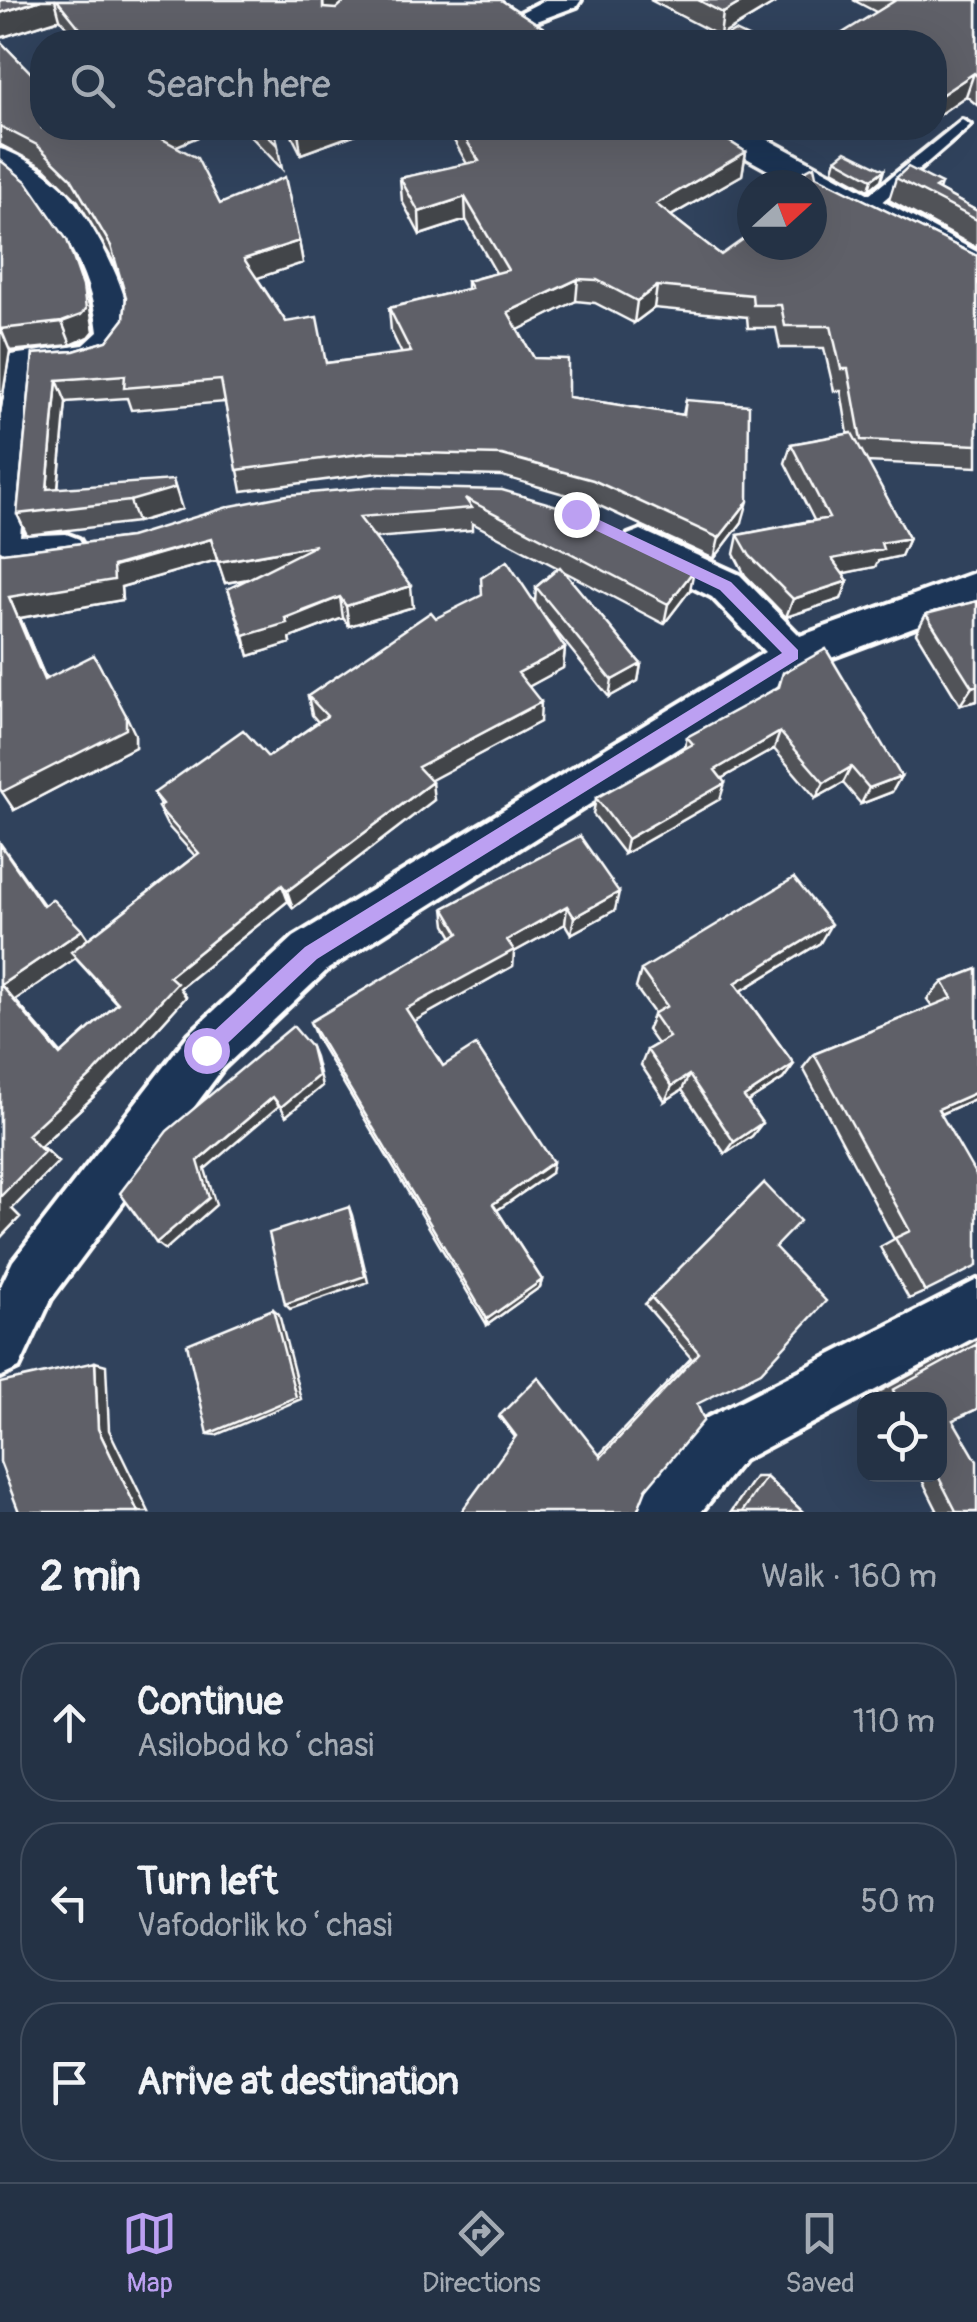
<!DOCTYPE html>
<meta charset="utf-8">
<style>
:root{--surface:#243245;--page:#303e50;--text:#f1f3f6;--muted:#a3aab3;--line:#414d5e;--accent:#bca0f2}
body{margin:0;font-family:Pangolin,sans-serif;background:var(--page);color:var(--text)}
.controls{position:absolute;right:30px;bottom:30px;display:grid;overflow:hidden;border-radius:20px;box-shadow:0 10px 40px #0002}
.controls button{width:90px;height:90px;display:grid;place-items:center;padding:0;border:0;border-bottom:2px solid var(--line);background:var(--surface);color:var(--text);font:50px sans-serif}
.compass{position:absolute;left:737px;top:170px;width:90px;height:90px;border-radius:50%;background:var(--surface);box-shadow:0 10px 40px #0002;rotate:69deg}
.stop{position:absolute;width:30px;height:30px;margin:-22px;border:8px solid #bca0f2;border-radius:50%;background:#fff}
.stop.end{background:#bca0f2;border-color:#fff;box-shadow:0 2px 10px #0008}
.list{margin:0;padding:0;list-style:none}
h2{display:flex;justify-content:space-between;align-items:center;height:130px;margin:0;padding:0 40px;font-size:42px}
h2 small{font-size:32px;font-weight:400;color:var(--muted)}
.list li{display:grid;grid-template-columns:65px 1fr auto;gap:30px;align-items:center;box-sizing:border-box;height:160px;margin:0 20px 20px;padding:0 20px;border:2px solid var(--line);border-radius:40px}
.list b{display:block;font-size:38px;white-space:nowrap}
.list p{margin:0;font-size:32px;white-space:nowrap;color:var(--muted)}
.list em{font-size:32px;font-style:normal;color:var(--muted)}
.icon{flex:none;width:55px;height:55px;fill:none;stroke:currentColor;stroke-width:2;stroke-linecap:round;stroke-linejoin:round}
.map{position:relative;flex:none;width:977px;height:1512px;overflow:hidden}
.search{position:absolute;background:var(--surface);box-shadow:0 10px 40px #0002;left:30px;right:30px;top:30px;height:110px;display:flex;align-items:center;gap:25px;box-sizing:border-box;padding:0 35px;border-radius:40px;color:var(--muted);font-size:38px}
.sheet{height:670px;background:var(--surface)}
nav{display:flex;justify-content:space-around;align-items:center;box-sizing:border-box;height:140px;border-top:2px solid var(--line);background:var(--surface);font-size:28px;color:var(--muted)}
nav a{display:grid;justify-items:center;gap:5px}
nav .on{color:var(--accent)}
.map>svg:first-child{display:block}
</style>
<div class="map">
<svg width="977" height="1512" viewBox="0 0 977 1512">
<rect width="100%" height="100%" fill="#30425c"/>
<filter id="ink" filterUnits="userSpaceOnUse"><feTurbulence type="fractalNoise" baseFrequency=".01" numOctaves="2"/><feDisplacementMap in="SourceGraphic" scale="20" xChannelSelector="R" yChannelSelector="G"/><feConvolveMatrix kernelMatrix="1 2 1 2 8 2 1 2 1" color-interpolation-filters="sRGB"/></filter>
<g filter="url(#ink)">
<g fill="none" stroke-linecap="round" stroke-linejoin="round">
<defs>
<path id="lane" d="M962,120l8,5 -3,3 -96,83h-12v-8z"/>
<path id="street" d="M545,0h36l-4,6 -56,21 -13,-8z
M0,149c23,6 48,25 65,41 24,25 84,129 59,161 -18,22 -62,21 -89,22l-15,163 46,-2 13,5 6,10 -6,10c-23,8 -56,14 -79,6l1,-191 10,-19 73,-10 14,-13c-7,-66 -43,-125 -98,-161z
M641,530l99,45 60,61 177,-64v31l-170,64 -479,302 -105,99 -172,231 -32,69 -19,9v-89l13,-27 176,-227 105,-97 471,-285 -53,-55 -84,-42 -6,-10 6,-10z
M977,1280v56l-234,124 -42,52h-66l8,-21 60,-71z"/>
<path id="secondary" d="M701,128h46l230,124v30l-165,-87v-10h-17l-88,-49z"/>
</defs>
<use href="#lane" stroke="#fff" stroke-width="8"/>
<use href="#street" stroke="#fff" stroke-width="8"/>
<use href="#secondary" stroke="#fff" stroke-width="7"/>
<use href="#lane" fill="#1d3557" fill-rule="evenodd"/>
<use href="#street" fill="#1d3557" fill-rule="evenodd"/>
<use href="#secondary" fill="#1d3557" fill-rule="evenodd"/>
</g>
<path fill="#515359" stroke="#fff" stroke-width="2.5" fill-rule="evenodd" d="M0,0h501l64,42h-486l-19,-23 -60,19z
M650,0h130l-60,36z
M853,0h124v105l-11,-9 -32,22v-76z
M0,41l34,35 116,56 -4,-4h73l-44,18 45,58 79,37 4,22 -46,15 29,44 40,41 76,-9 -11,-23 -2,-23 78,-19v-8l29,-8 -30,-53 -46,15 -18,-34 -2,-23 67,-14 -15,-27 -13,-9h269l38,24 -4,23 -71,41 50,39 31,-10 64,-69 161,80v211l-110,-5 42,76 -8,18 -23,5 -3,6 -32,6 5,8 -7,18 -55,18 -41,-42 -11,-21 4,-19 76,-15 -29,-57 6,-19 57,-10 -7,-43h-7l-10,-43h-44l-4,-20h-28l-1,-11 -93,-9 -20,15 -39,-20 -19,-2 -58,29 16,28 34,39 115,18 3,-15 56,122 -28,37 -123,-57 -89,-26 -124,-3 -136,18 -17,-89 -94,8 -4,-12 -61,4 -8,87 124,20 -45,13 -110,13 -10,-21 16,-160 41,-3 33,-10 17,-22 2,-22 -9,-29 -39,-67 -33,-33 -44,-23 -1,1z
M243,128h31l8,41z
M288,128h80l-12,6 -55,20z
M836,159l45,21 -12,10 -36,-20z
M0,160l67,80 23,68 4,23 -5,6 -18,8 -61,6 -10,62z
M896,178l45,6 -2,6 38,21v37l-88,-48z
M502,490l188,100 -26,34 -101,-53 78,93 -3,17 -29,16 -66,-82 22,33 -2,20 -34,18 11,36 -110,58 4,20 -141,108 -5,-7 -108,87 6,9 -80,88 -65,61 17,16 -46,47 8,8 -20,21v-395l44,62 44,34 107,-83 -28,-31 -9,-18 2,-1 -6,-13 114,-36 50,-35 -6,-7 -4,-19 128,-78 99,-15 1,-16 22,-19 -86,-45v7l-98,8 39,69 -64,19 -6,-8 -53,20 1,5 -42,13 -21,-67 21,-10 -24,4 -8,-23 -96,27 1,13 -102,18 26,61 89,55v13l-121,63 -11,-257zM75,958l42,46 -56,50 -46,-54z
M977,601v100l-17,4 -44,-72 10,-19z
M783,673l118,103 -9,16 -31,12 -18,-21 -27,15 -42,-49 -52,29 -2,21 -96,55 -31,-40 3,-16 88,-49 3,-12 91,-49z
M580,836l35,74 -44,24 -6,-10 -51,28 -1,14 -99,55 29,45 108,107 -54,37 45,70 -2,7 -53,38 -171,-288 -6,-15 143,-85 -7,-12 -2,-17z
M820,943l-79,48 53,73 -11,15 -36,23 15,21 -10,13 -27,18 -43,-64 -17,11 -24,-36 6,-15 10,-6 -10,-14 7,-17 -18,-25 5,-18z
M977,969v129l-36,16 -16,178 -16,7 -29,-52 14,-8 -91,-171 11,-14 118,-48 -5,-7 16,-17z
M764,1183l11,64 -78,157 -51,85 -131,-52 -16,-20 1,-2 99,40 92,-97 -46,-54z
M977,1339v70l-24,11 24,92h-44l4,-2 -18,-36h21v-74h-60l-3,-7z
M755,1477h11l37,35h-72z"/>
<path fill="#424449" stroke="#fff" stroke-width="2.5" d="M41,0h14l5,19 -60,19v-25z
M323,0h24l-22,31z
M745,0h35l-60,36 3,-23z
M974,73l-8,23 -32,22 7,-23z
M159,128h60l-54,23z
M307,128h61l-12,6 -55,20 -3,-23z
M746,152l-4,23 -89,51 3,-22z
M884,170l-3,10 -12,10 3,-11z
M465,197l1,23 -46,15 -1,-23z
M299,241l4,22 -54,18 -5,-22z
M578,279l-2,22 -68,34v-23z
M83,286l7,22 4,23 -5,6 -18,8 -9,-23z
M657,286l-3,22 -20,15 3,-22z
M1,329l9,22 -10,62v-79z
M57,380l9,22 -10,108 -9,-21z
M173,480l9,29 -45,13 -7,-21z
M748,501l-6,21 -28,37 5,-21z
M909,538l-8,18 -23,5 -3,6 -50,10 7,-18 49,-16z
M211,539l6,21 -96,27 1,13 -102,18 34,81 -10,-19 -35,-83z
M316,545l4,21 -95,17 -7,-21z
M694,570l-4,20 -26,34 4,-20z
M848,581l-7,18 -55,18 7,-18z
M411,586l2,21 -64,19 -3,-20z
M340,597l3,21 -53,20 1,5 -42,13 -5,-20z
M565,648l-2,20 -46,25 1,-20z
M641,664l-3,17 -29,16 3,-17z
M977,685v16l-17,4 12,-18z
M541,702l-1,20 -120,64 -2,-19z
M126,715l9,19v13l-121,63 -12,-18z
M780,732l-6,17 -64,36 5,-15z
M851,767l-8,16 -27,15 8,-15z
M901,776l-9,16 -31,12 8,-16z
M432,782l2,18 -141,108 -6,-17z
M725,783l-5,16 -96,55 3,-15z
M282,885l6,16 -108,87 6,9 -80,88 -65,61 17,16 -46,47 8,8 -20,21v-41l27,-62 142,-159z
M619,892l-4,18 -44,24 3,-17z
M567,906l-2,18 -51,28 -1,14 -104,58 -3,-15 101,-69z
M831,924l-11,19 -94,57 9,-17z
M82,930l11,16 -78,54 58,67 -13,-12 -59,-70z
M311,1047l4,10 7,29 -36,30 -5,-9z
M794,1064l-11,15 -49,32 10,-14z
M689,1075l-7,15 -17,11 7,-15z
M977,1092v6l-55,24 16,-13z
M273,1097l6,9 -74,63 11,36 -51,45 -9,-7 42,-82z
M762,1123l-10,13 -27,18 9,-12z
M553,1162l-2,11 -58,40v-9z
M349,1207l3,8 16,67 -78,27 -5,-5z
M542,1280l-2,7 -53,38v-6z
M273,1309l6,5 22,85 -85,36 -8,-1z
M95,1362l11,3 3,65 40,82h-11l-40,-83z"/>
<path fill="#5e6168" stroke="#fff" stroke-width="2.5" d="M0,0h41l-41,13z
M57,0h266v8l13,1 10,-9h155l64,42h-474z
M698,0h47l-22,13z
M896,0h81v76l-3,-3 -33,22 -7,-3v-50h-106z
M735,31l23,11h-43z
M0,41l34,35 8,-5v57h100l55,30 23,46 65,-27 14,64 -55,18 42,63 31,-5 9,46 85,-11 -22,-44 82,-20 -4,-7 41,-11 -43,-73 -46,15 -19,-34 79,-17 -20,-33h249l38,24 -90,52 65,51 31,-22v12h60v-60h-34l36,-19 2,10 161,80v189l-116,-5 -13,-71h-7l-10,-43h-46l-4,-21h-28l-1,-10 -95,-9 -20,15 -40,-21 -19,-1 -70,33 26,46 34,1v38l116,18 2,-15 63,5 -1,96 -29,37 -126,-58 -91,-25 -127,-3 -138,18 -16,-90 -97,8 1,-13 -68,5 -10,109 126,-9 2,8 -45,13 -113,13 16,-160 41,-3 33,-10 17,-22 2,-22 -15,-51 -40,-68 -34,-33 -37,-19z
M260,128h14l4,18z
M846,151l38,19 -12,9 -36,-20z
M0,160l27,22 40,58 16,46 3,23 -5,6 -19,7 -61,7 -1,5z
M908,167l33,17 -6,4 42,23v9l-81,-42z
M852,433l57,105 -28,5 2,6 -51,10 16,22 -55,18 -43,-43 -12,-21 91,-17 -38,-74z
M376,487l126,3 62,18 130,62 -26,34 -203,-106 7,10 -113,9 52,69 -65,20 -6,-9 -55,21 2,5 -43,13 -16,-47 88,-44 -98,17 -7,-23 -98,27 1,14 -105,17 35,83 50,-25 32,60v14l-124,63 -2,-3v-238l3,2 127,-16 101,-31 56,-11z
M507,561l58,87 -47,25 23,29 -123,65 14,15 -145,109 -5,-6 -113,91 8,7 -83,90 -67,62 17,17 -44,45v-353l43,62 9,-7 30,31 -81,55 59,70 58,-52 -47,-51 128,-99 -41,-46 5,-3 -9,-11 89,-63 25,27 59,-41 -19,-20 123,-84 5,6 46,-23 -1,-17z
M560,567l81,97 -29,16 -76,-93z
M977,601v84l-5,2 -46,-73z
M826,649l75,127 -32,12 -18,-21 -27,16 -44,-51 -65,38 10,13 -98,56 -31,-41 97,-54 -6,-7 92,-50 4,-14z
M580,836l39,56 -45,25 -7,-11 -60,34 7,10 -108,59 37,57 33,-21 77,117 -60,42 49,76 -55,39 -177,-297 149,-89 -15,-25z
M794,878l37,46 -96,59 59,81 -50,33 18,26 -28,19 -45,-67 -17,11 -25,-36 22,-13 -16,-23 14,-8 -26,-36z
M977,969v123l-39,17 39,68v89l-52,26 -30,-54 15,-7 -96,-177 138,-56 -9,-16z
M293,1026l18,21 7,29 -37,31 -8,-10 -75,64 11,37 -53,45 -36,-50 47,-62z
M764,1183l36,38 -25,26 51,54 -65,71 -64,32 7,16 -58,69 -9,23h-176l55,-76 -16,-21 38,-38 63,80 98,-104 -48,-56z
M349,1207l16,69 -80,28 -16,-71z
M273,1309l23,88 -88,37 -21,-90z
M977,1344v65l-24,11 24,41v51h-23l2,-1 -19,-37h3v-74h-42l-5,-10z
M95,1362l3,67 40,83h-119l-19,-50v-79z
M766,1477l37,35h-61z"/>
</g>
<path fill="#bca0f2" d="M576,509l155,73 67,68v9l-481,300 -104,98h-13v-13l105,-97 477,-294 -62,-63 -150,-72 -2,-4z"/>
</svg>
<div class="controls">
<button><svg class="icon" aria-label="locate" viewBox="0 0 24 24"><circle cx="12" cy="12" r="6"/><path d="M12 2v4M12 18v4M2 12h4M18 12h4"/></svg></button>
</div>
<svg class="compass" viewBox="-18 -18 36 36"><path d="M0-13l5 13h-10z" fill="#e53935"/><path d="M0 13l5-13h-10z" fill="#a3aab3"/></svg>
<div class="stop" style="left:206px;top:1050px"></div>
<div class="stop end" style="left:576px;top:514px"></div>
<div class="search"><svg class="icon" aria-label="search" viewBox="0 0 24 24"><circle cx="10" cy="10" r="6"/><path d="M15 15l6 6"/></svg>Search here</div>
</div>
<section class="sheet">
<h2>2 min<small>Walk · 160 m</small></h2>
<ul class="list">
<li><svg class="icon" aria-label="ahead" viewBox="0 0 24 24"><path d="M12 20V5M6 11l6-6 6 6"/></svg><div><b>Continue</b><p>Asilobod koʻchasi</p></div><em>110 m</em></li>
<li><svg class="icon" aria-label="left" viewBox="0 0 24 24"><path d="M17 20v-9H6M10 6l-5 5 5 5"/></svg><div><b>Turn left</b><p>Vafodorlik koʻchasi</p></div><em>50 m</em></li>
<li><svg class="icon" aria-label="arrive" viewBox="0 0 24 24"><path d="M6 21V4h12l-3 4 3 4H6"/></svg><div><b>Arrive at destination</b></div></li>
</ul>
</section>
<nav>
<a class="on"><svg class="icon" aria-label="map" viewBox="0 0 24 24"><path d="M3 6l6-2 6 2 6-2v14l-6 2-6-2-6 2zM9 4v14M15 6v14"/></svg>Map</a>
<a><svg class="icon" aria-label="directions" viewBox="0 0 24 24"><path d="M12 3l9 9-9 9-9-9zM9 14v-3h6M13 9l2 2-2 2"/></svg>Directions</a>
<a><svg class="icon" aria-label="saved" viewBox="0 0 24 24"><path d="M7 4h10v16l-5-4-5 4z"/></svg>Saved</a>
</nav>
